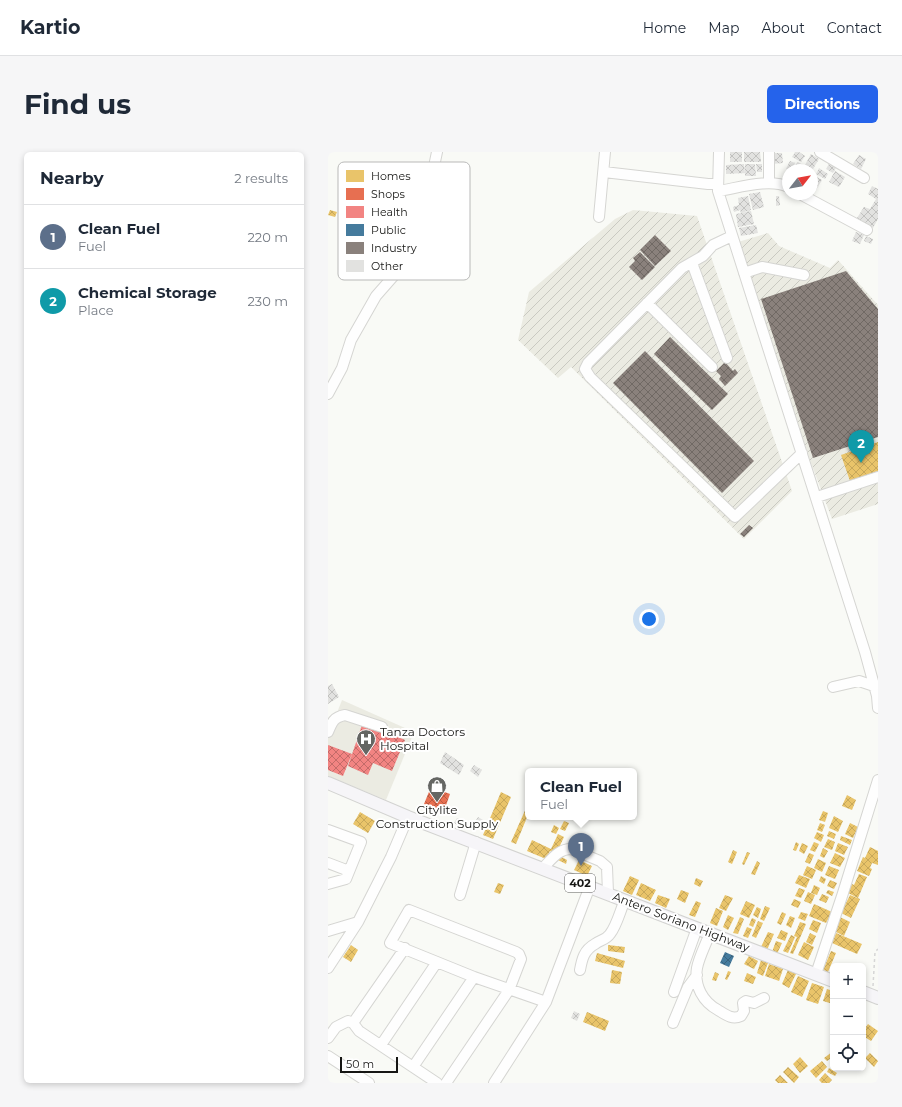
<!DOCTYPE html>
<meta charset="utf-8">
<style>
:root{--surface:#fff;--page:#f6f6f7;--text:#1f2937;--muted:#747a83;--line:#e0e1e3;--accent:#2563eb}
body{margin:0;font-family:Montserrat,sans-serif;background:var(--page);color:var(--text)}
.controls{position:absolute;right:12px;bottom:12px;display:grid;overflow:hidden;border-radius:6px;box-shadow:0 2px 6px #0003}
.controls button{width:36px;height:36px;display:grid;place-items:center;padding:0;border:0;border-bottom:1px solid var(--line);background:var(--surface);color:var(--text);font:20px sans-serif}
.compass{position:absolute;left:454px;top:12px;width:36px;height:36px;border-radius:50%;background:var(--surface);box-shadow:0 2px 6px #0003;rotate:59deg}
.scale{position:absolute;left:12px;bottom:10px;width:58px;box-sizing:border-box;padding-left:4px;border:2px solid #161614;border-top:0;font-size:11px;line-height:14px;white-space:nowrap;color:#161614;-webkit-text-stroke:3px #fff;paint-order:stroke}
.you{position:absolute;left:321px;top:467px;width:14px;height:14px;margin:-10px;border:3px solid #fff;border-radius:50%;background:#1a73e8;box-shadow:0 0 0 6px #1a73e833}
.badge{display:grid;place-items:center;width:26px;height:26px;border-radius:50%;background:var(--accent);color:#fff;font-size:13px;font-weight:700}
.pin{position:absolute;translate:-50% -33px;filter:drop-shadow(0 1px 2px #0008)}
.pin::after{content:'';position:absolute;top:21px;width:14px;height:12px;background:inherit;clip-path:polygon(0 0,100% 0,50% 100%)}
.popup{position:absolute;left:197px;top:616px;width:112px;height:52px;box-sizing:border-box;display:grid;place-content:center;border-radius:6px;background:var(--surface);filter:drop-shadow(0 1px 3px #0005);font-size:13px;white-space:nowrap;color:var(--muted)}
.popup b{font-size:15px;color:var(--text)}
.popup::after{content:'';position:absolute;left:50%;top:100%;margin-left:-8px;border:8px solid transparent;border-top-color:var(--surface)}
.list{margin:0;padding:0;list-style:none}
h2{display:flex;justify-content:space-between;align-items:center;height:52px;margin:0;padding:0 16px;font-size:17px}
h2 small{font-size:13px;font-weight:400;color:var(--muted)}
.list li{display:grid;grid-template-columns:26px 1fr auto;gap:12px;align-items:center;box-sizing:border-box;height:64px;padding:0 16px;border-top:1px solid var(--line)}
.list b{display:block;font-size:15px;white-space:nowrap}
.list p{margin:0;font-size:13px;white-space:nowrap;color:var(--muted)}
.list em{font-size:13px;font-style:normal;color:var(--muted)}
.icon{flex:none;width:22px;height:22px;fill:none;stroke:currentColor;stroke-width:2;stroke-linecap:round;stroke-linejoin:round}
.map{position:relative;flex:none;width:550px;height:931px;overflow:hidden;border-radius:6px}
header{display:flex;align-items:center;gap:24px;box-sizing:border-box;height:56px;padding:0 20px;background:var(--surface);border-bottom:1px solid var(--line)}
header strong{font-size:19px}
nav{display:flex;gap:22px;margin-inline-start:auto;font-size:14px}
.intro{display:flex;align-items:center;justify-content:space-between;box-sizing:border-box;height:96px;padding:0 24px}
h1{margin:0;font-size:28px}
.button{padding:10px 18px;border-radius:6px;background:var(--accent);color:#fff;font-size:14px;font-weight:700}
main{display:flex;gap:24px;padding:0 24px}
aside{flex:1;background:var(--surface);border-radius:6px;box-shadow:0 2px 6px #0003}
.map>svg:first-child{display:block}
</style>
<header>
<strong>Kartio</strong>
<nav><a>Home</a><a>Map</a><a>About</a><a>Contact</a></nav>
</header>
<div class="intro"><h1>Find us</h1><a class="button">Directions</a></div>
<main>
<aside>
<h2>Nearby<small>2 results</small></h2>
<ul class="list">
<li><span class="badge" style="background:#5c6f8a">1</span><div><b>Clean Fuel</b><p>Fuel</p></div><em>220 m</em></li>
<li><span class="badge" style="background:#0f9aa8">2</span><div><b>Chemical Storage</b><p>Place</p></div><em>230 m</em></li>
</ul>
</aside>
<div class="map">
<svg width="550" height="931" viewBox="0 0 550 931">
<defs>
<pattern id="industrial-furrows" width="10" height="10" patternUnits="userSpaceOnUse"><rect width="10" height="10" fill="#ebebe2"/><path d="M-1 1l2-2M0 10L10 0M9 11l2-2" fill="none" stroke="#c9c9c1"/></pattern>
<pattern id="homes-cross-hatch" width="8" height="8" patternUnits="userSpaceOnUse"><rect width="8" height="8" fill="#e9c46a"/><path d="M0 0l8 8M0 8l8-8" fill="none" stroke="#c7a85b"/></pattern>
<pattern id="shops-cross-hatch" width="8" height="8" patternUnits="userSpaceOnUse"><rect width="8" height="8" fill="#e76f51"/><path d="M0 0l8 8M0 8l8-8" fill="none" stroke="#ba5a42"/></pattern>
<pattern id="health-cross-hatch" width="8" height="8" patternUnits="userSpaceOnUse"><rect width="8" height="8" fill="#f28482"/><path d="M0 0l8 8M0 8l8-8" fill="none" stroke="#c36b69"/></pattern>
<pattern id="public-cross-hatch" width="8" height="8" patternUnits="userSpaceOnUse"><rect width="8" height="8" fill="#457b9d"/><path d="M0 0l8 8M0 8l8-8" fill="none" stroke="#39647f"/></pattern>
<pattern id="industry-cross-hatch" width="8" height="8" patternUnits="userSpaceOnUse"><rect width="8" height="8" fill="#8a817c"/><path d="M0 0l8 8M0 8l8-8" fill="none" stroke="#706964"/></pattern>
<pattern id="building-cross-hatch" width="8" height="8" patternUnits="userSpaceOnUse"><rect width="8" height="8" fill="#e2e2e0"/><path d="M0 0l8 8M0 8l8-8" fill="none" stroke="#c1c1bf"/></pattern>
</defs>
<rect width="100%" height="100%" fill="#f9faf6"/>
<path fill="#ebebe2" d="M14,548l72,32 -28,68 -58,-24v-40z"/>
<path fill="url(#industrial-furrows)" d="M305,58l64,6 95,275 -48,48 -173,-172 -13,11 -40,-38 11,-48 86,-73z
M440,81l11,13 51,22 8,-8 40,45v199l-46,15 -21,-56 -73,-221z"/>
<path fill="url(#homes-cross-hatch)" d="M2,58l7,2 -2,5 -7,-2z
M550,290v29l-28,10 -9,-26z
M173,640l10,5 -18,42 -10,-4z
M519,643l9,5 -4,10 -10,-4z
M199,654h1v9l-12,29 -5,-2z
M495,659l5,2 -3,9 -6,-2z
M32,660l15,9 -7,12 -15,-9z
M506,664l9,5 -5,11 -9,-4z
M236,669l5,2 -4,8 -5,-2z
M492,671l5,2 -3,7 -5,-2z
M522,671l8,4 -5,11 -8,-4z
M226,673l5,3 -3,6 -5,-2z
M501,679l7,3 -2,5 -7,-3z
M489,680l7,3 -3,7 -7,-4z
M230,682l6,3 -8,17 -6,-3 -4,8 -19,-8 5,-11 19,9z
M513,684l11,4 -2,5 -10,-5z
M500,687l7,3 -3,8 -8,-3z
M468,690l3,2 -3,7 -3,-1z
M486,690l5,2 -4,8 -5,-2z
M474,691l6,3 -4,8 -5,-3z
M510,691l10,4 -4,8 -9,-4z
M542,695l8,4v14l-6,-2 -2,5 2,1 -3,7 -12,-5 6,-14 2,1z
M495,696l5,3 -4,7 -4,-2z
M405,698l4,2 -5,12 -4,-2z
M419,700l3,1 -6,12 -2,-1z
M481,701l5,2 -4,9 -5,-2z
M507,701l10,5 -5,9 -10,-4z
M232,704l7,4 -1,4 -8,-4z
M490,707l8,4 -4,9 -8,-4z
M251,708l13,6 -5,10 -13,-6z
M429,709l3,2 -5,12 -4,-1z
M479,714l9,4 -4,9 -9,-4z
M501,714l10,4 -4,9 -10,-4z
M531,722l8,3 -9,21 -10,-5 4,-9 2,1z
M471,723l11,4 -4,9 -11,-5z
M302,724l9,4 -7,15 -9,-4z
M493,724l5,3 -2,5 -5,-3z
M368,726l7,3 -3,6 -6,-3z
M502,728l7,3 -3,6 -7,-3z
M170,731l6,2 -4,9 -6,-2z
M313,731l15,7 -6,11 -14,-6z
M486,733l6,3 -3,7 -6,-2z
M471,736l6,2 -4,8 -6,-2z
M353,738l8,3 -4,10 -8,-4z
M500,738l6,2 -2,4 -6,-3z
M480,740l7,3 -4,9 -7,-3z
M494,742l7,3 -3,6 -7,-3z
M330,743l12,4 -4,9 -11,-5z
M397,743l8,3 -7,13 -7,-3z
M522,743l10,4 -9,19 -10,-5z
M466,747l7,3 -3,6 -7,-3z
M368,749l5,2 -6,14 -6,-2z
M418,749l9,4 -6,13 -9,-4z
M486,752l18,8 -6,11 -17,-7z
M437,754l5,2 -6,13 -4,-2z
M429,755l4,2 -3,9 -5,-3z
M388,756l7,3 -6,15 -7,-3z
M454,760l4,2 -5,11 -4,-2z
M473,760l7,2 -3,7 -7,-3z
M400,763l6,3 -6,12 -5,-3z
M462,764l5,2 -4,10 -5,-3z
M412,765l4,2 -6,15 -5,-1z
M512,765l10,5 -6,14 -10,-5z
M424,766l4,2 -3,7 -4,-2z
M485,768l8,3 -4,10 -8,-4z
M430,769l5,2 -7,15 -4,-2z
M472,770l6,2 -13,30 -3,-1 7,-16 -3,-1z
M419,775l5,2 -4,9 -5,-2z
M453,778l7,3 -3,8 -8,-3z
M440,780l6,2 -7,16 -6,-3z
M482,781l6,3 -4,9 -6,-3z
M508,781l26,11 -5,10 -25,-11z
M463,783l4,2 -7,16 -5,-2z
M448,789l6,2 -5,11 -5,-2z
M476,790l10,5 -6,13 -10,-5z
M23,793l7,5 -7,12 -8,-5z
M280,793l17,2 -1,6 -16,-2z
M503,799l5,2 -8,19 -5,-2z
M269,801l28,8 -2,7 -28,-7z
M421,804l9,5 -4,8 -10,-5z
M433,808l7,3 -5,13 -6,-3z
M441,812l14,5 -4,12 -14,-5z
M284,818l10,2 -2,12 -10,-1z
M460,818l8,4 -7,14 -7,-4z
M400,819l3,1 -4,8 -2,-1z
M387,820l4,2 -3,7 -4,-1z
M419,821l9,4 -3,7 -9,-3z
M470,824l11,5 -7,16 -11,-5z
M484,831l12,4 -6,17 -12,-4z
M499,837l6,2v13l-10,-3z
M259,860l22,9 -4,10 -22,-9z
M540,872l10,7 -7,10 -8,-5v-5z
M504,900l1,5 -6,4 -3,-3z
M542,901l8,8 -4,6 -9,-9z
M472,905l8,9 -8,7 -7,-9z
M494,909l5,6 -11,11 -6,-7z
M460,915l11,10 -5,6 -11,-11z
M501,916l8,5 -2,3 -8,-4z
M497,921l7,7 -3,3h-7l-3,-3z
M452,923l8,8h-10l-3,-3z"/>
<path fill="url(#shops-cross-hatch)" d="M103,635l19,7 -6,17 -20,-7z"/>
<path fill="url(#health-cross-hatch)" d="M35,570l42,18 -13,31 -19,-8 -5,12 -20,-9z
M0,593l24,9 -9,22 -15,-6z"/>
<path fill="url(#public-cross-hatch)" d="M397,800l9,4 -5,11 -9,-4z"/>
<path fill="url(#industry-cross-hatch)" d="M327,83l16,16 -16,15 -15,-16z
M312,100l15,15 -13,13 -13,-13 6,-6 -2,-3z
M518,119l32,38v128l-65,21 -52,-159z
M342,185l58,57 -16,16 -58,-56z
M317,199l109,110 -32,32 -109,-110z
M397,210l8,9 2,-2 3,4 -13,13 -6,-7 2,-3 -5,-5z
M421,373l4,3 -9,9 -4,-3z"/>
<path fill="url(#building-cross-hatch)" d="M402,0h12v10h-12z
M416,0h16l1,10h-17z
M467,0h4l6,4 -4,6 -9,-5z
M444,1h10l1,10 -11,1z
M483,2l8,5 -6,10 -8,-4z
M531,3l7,4 -5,10 -8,-5z
M462,9l5,2 -3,7 -6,-1z
M470,10l5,3 -4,5 -5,-3z
M502,10l7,4 -4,7 -7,-4z
M416,12l1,9 -19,1v-9z
M417,12h10l1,12h-11z
M428,12h6v8h-5z
M491,16l9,6 -3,5 -9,-5z
M507,19l10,6 -6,10 -10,-5z
M487,24l7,4 -6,10 -4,-2v-7z
M544,34l6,3v30l-5,9 -16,-10 7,-11 6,2 6,-10 -8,-5z
M432,40l4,15 -11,3 -4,-16z
M420,44l3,14 -10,3 -1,-3 -6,2 -1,-5 6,-2 -1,-7z
M448,44h3l1,9 -4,1z
M423,59l3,13 -16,3 -2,-13z
M428,73l2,8 -17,3 -2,-8z
M528,80l8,3 -4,9 -8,-3z
M538,84l7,3 -2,5 -7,-3z
M4,532l7,13 -11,7v-18z
M117,600l19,13 -5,10 -19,-12z
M146,613l8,5 -4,7 -8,-6z
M150,665l5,3 -3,5 -5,-3z
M129,666l11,5 -3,6 -11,-6z
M246,859l6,3 -3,7 -6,-3z"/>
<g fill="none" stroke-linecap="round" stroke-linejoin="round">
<defs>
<path id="minor" d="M391,0l-1,39 147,461 12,44 1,12
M492,0l44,26
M276,20l104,12h10
M441,31v-31
M390,39c20,-3 52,-13 70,-4
M472,42l67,36
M271,65l6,-65
M404,84l-19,9 -10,11 -21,12 -94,95 -3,6 5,8 145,140 67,-64
M364,111l35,95
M416,121l18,-6 42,8
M319,151l65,64
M0,242l14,-26 9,-28 25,-44 36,-41 13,-45 12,-58
M489,345l61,-20
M505,535l26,-6 15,5
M0,580c4,-10 6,-15 17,-17l37,12
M0,678l33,12 -15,37 -18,5
M0,711l21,8
M215,716c8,-8 15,-19 28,-19l29,12 7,6 1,26
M132,743l16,-53
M0,779l30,-9
M382,781c-4,11 -11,24 -13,35 -3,18 6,34 21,42 8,5 14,10 23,6l3,-5 -1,-8 3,-2 8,2 10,-5
M0,816l30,-46 33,-65 17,-40
M252,818c2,-11 4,-20 15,-26 5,-4 11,-4 15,-10 7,-9 10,-23 15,-34
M488,822l27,-81 35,-113
M346,840l23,-64
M25,871l6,8 78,52
M345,871l15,-36 9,-12
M0,886l8,-11 12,-6 5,2 52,-75
M53,893l56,-83
M0,904l41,27
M85,915l61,-90
M118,931l63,-93 12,-31 -2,-5 -3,-2 -107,-42 -19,33 84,34 72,25
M166,931l52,-81 44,-116"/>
<path id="major" d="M0,631l80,34 425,164
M535,840l15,6"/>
</defs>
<use href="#minor" stroke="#d5d5d2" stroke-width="12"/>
<use href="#major" stroke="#d3d3d1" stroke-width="14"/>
<path stroke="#d6d6d6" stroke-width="1.5" stroke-dasharray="3 3" stroke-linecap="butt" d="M545,834l2,-34 3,-3"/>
<use href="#minor" stroke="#fefefe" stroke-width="10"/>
<use href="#major" stroke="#f6f5f8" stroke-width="12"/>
</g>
<defs>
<symbol id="hospital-pin" viewBox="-11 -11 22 30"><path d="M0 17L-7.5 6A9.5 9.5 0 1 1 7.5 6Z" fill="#656663" stroke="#fff"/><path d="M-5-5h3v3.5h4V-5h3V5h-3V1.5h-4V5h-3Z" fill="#fff"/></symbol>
<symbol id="shop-pin" viewBox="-11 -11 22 30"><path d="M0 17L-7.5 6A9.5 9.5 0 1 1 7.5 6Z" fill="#656663" stroke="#fff"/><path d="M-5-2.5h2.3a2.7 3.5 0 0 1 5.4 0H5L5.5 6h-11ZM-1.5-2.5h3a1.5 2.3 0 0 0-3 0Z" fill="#fff"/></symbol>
</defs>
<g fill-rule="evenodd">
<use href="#hospital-pin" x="27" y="576" width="22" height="30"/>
<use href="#shop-pin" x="98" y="623" width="22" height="30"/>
</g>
<g text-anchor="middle" stroke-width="4" stroke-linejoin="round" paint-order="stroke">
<rect fill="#fff" stroke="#5c5c5a" stroke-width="1" x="237" y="722" width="30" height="18" rx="3"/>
<g font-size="11" font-weight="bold" fill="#161614">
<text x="252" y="735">402</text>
</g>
<g font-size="12" fill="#161614" stroke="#fff" text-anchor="start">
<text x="52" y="584">Tanza Doctors<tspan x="52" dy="14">Hospital</tspan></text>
<text x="109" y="662" text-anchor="middle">Citylite<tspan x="109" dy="14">Construction Supply</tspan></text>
</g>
<g font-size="12" fill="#161614" stroke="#fff">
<text transform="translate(353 770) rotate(21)" y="4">Antero Soriano Highway</text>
</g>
</g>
<rect x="10" y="10" width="132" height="118" rx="6" fill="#fff" stroke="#b9b9b8" stroke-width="1"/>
<rect x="18" y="18" width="18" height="12" fill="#e9c46a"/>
<rect x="18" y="36" width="18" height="12" fill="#e76f51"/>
<rect x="18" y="54" width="18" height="12" fill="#f28482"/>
<rect x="18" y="72" width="18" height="12" fill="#457b9d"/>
<rect x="18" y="90" width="18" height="12" fill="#8a817c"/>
<rect x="18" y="108" width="18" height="12" fill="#e2e2e0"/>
<g font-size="11" fill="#161614">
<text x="43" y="28">Homes</text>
<text x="43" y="46">Shops</text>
<text x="43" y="64">Health</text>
<text x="43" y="82">Public</text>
<text x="43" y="100">Industry</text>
<text x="43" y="118">Other</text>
</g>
</svg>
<div class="controls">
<button>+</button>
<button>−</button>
<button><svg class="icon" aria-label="locate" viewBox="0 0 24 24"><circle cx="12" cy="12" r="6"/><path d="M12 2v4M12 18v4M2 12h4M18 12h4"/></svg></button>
</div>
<svg class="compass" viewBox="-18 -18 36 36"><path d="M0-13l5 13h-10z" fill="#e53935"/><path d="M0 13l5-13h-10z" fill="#747a83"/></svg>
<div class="scale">50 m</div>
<div class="you"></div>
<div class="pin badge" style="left:253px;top:714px;background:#5c6f8a">1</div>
<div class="popup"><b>Clean Fuel</b>Fuel</div>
<div class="pin badge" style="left:533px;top:311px;background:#0f9aa8">2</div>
</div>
</main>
